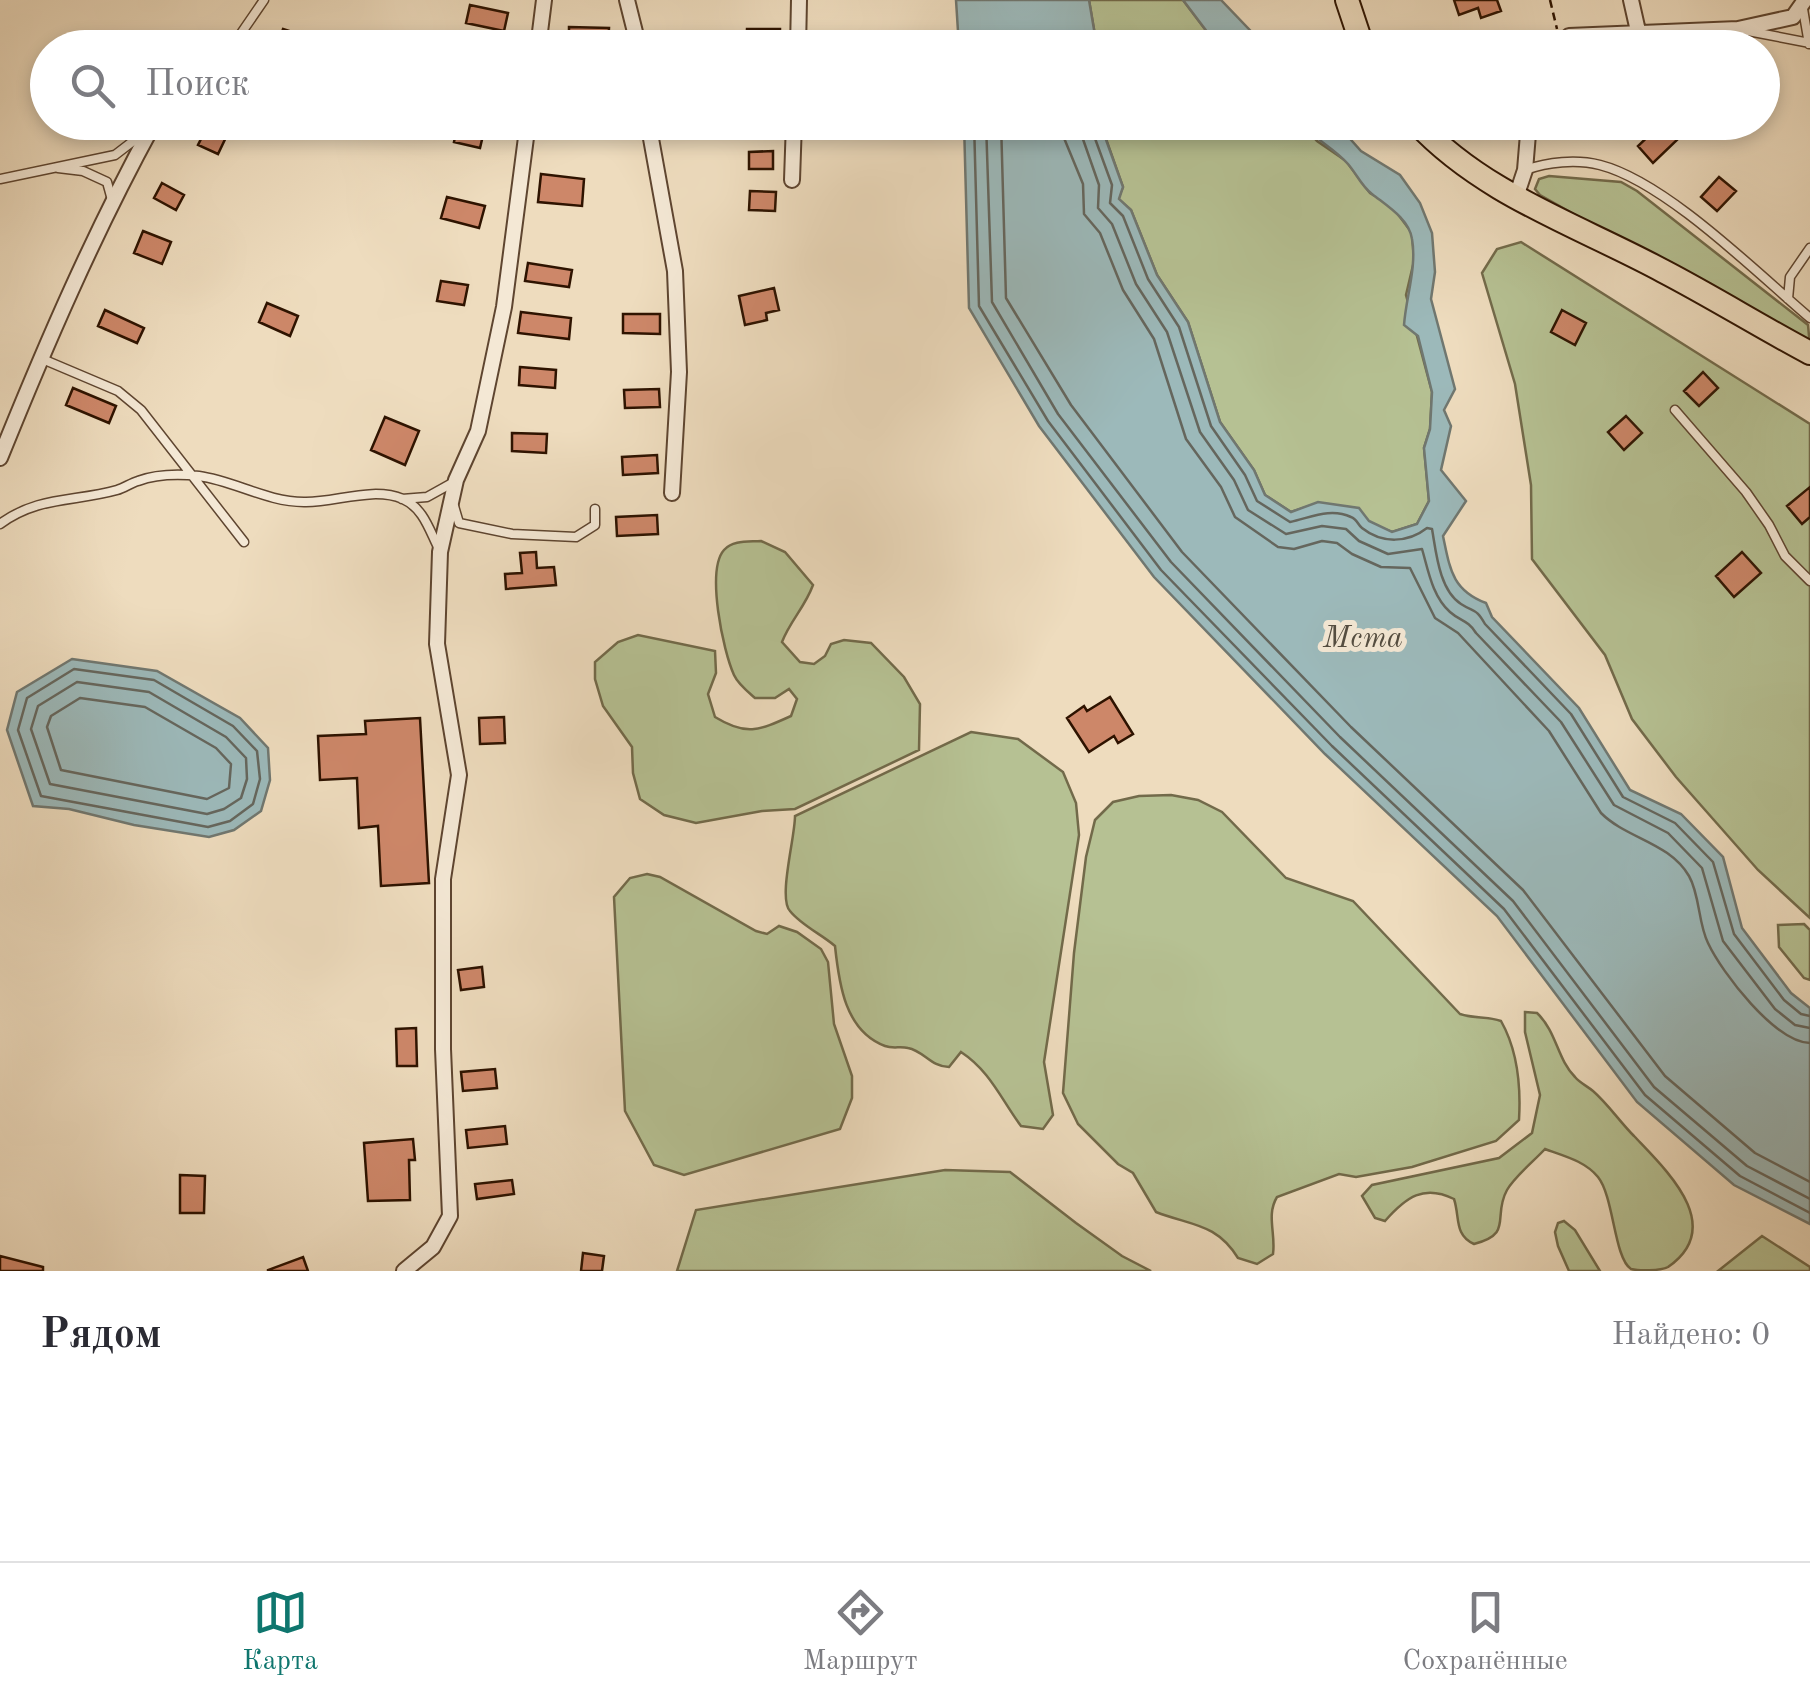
<!DOCTYPE html>
<html lang="ru">
<meta charset="utf-8">
<style>
:root{--surface:#fff;--page:#f7f7f7;--text:#2b2b33;--muted:#7c7c81;--line:#e1e1e2;--accent:#0f766e}
body{margin:0;font-family:"Old Standard TT",serif;background:var(--page);color:var(--text)}
.list{margin:0;padding:0;list-style:none}
h2{display:flex;justify-content:space-between;align-items:center;height:130px;margin:0;padding:0 40px;font-size:42px}
h2 small{font-size:32px;font-weight:400;color:var(--muted)}
.icon{flex:none;width:55px;height:55px;fill:none;stroke:currentColor;stroke-width:2;stroke-linecap:round;stroke-linejoin:round}
.map{position:relative;flex:none;width:1810px;height:1271px;overflow:hidden}
.search{position:absolute;background:var(--surface);box-shadow:0 5px 15px #0003;left:30px;right:30px;top:30px;height:110px;display:flex;align-items:center;gap:25px;box-sizing:border-box;padding:0 35px;border-radius:55px;color:var(--muted);font-size:38px}
.sheet{height:290px;background:var(--surface)}
nav{display:flex;justify-content:space-around;align-items:center;box-sizing:border-box;height:140px;border-top:2px solid var(--line);background:var(--surface);font-size:28px;color:var(--muted)}
nav a{display:grid;justify-items:center;gap:5px}
nav .on{color:var(--accent)}
.map>svg:first-child{display:block}
</style>
<div class="map">
<svg width="1810" height="1271" viewBox="0 0 1810 1271">
<rect width="100%" height="100%" fill="#eedcbe"/>
<filter id="stains"><feTurbulence type="fractalNoise" baseFrequency=".002" numOctaves="4"/><feColorMatrix values="0 0 0 0 .2 0 0 0 0 .09 0 0 0 0 .02 0 0 0 .5 -.17"/></filter>
<radialGradient id="worn" r=".72"><stop offset=".6" stop-color="#630" stop-opacity="0"/><stop offset="1" stop-color="#630" stop-opacity=".3"/></radialGradient>
<path fill="#b6c193" stroke="#726a4a" stroke-width="2.5" d="M1089,0h94l25,33 23,14h-134z
M1100,122l201,1 16,18 29,20 24,32 21,12 21,28 2,28 -8,34 26,97 -2,37 -6,19 5,53 -12,23 -25,8 -74,-29 -27,9 -26,-17 -11,-25 -34,-48 -32,-100 -31,-47 -26,-65 -13,-11 5,-12z
M1549,176l72,6 16,9 171,134 2,22 -270,-152 -5,-6 4,-10z
M1521,242l289,182v494l-52,-48 -82,-93 -44,-58 -27,-64 -73,-96 -1,-74 -16,-101 -33,-111 15,-24z
M761,541l24,11 28,33c-8,22 -23,36 -31,57l18,20 14,2 11,-8 6,-12 13,-4 27,3 33,34 16,27 -1,46 -124,59 -33,2 -66,12 -32,-8 -24,-16 -7,-26 -1,-26 -29,-41 -8,-27v-17l23,-20 20,-7 77,16 1,22 -8,21 7,23c31,19 43,14 76,-1l6,-17 -8,-10 -14,9h-20c-8,-7 -17,-14 -21,-23 -11,-24 -28,-105 -10,-125 9,-10 24,-8 37,-9z
M971,732l47,7 45,33 13,31 3,32 -35,227 9,53 -10,14 -22,-3c-20,-27 -31,-55 -60,-74l-12,15c-18,0 -25,-16 -41,-19 -8,-2 -15,1 -23,-2 -40,-15 -46,-62 -50,-100 -14,-12 -34,-21 -45,-35 -12,-13 5,-73 5,-95z
M1171,795l27,5 24,12 64,66 67,23 107,113c15,5 27,2 41,7 17,30 20,65 18,99l-23,21 -84,26 -56,10 -17,-3 -62,23c-11,18 -1,37 -4,57l-16,10 -19,-6c-22,-35 -46,-32 -82,-46l-23,-39 -15,-9 -40,-40 -15,-31 11,-140 12,-96 9,-37 18,-18 26,-6z
M647,874l13,3 96,54 11,3 12,-8 18,6 24,17 7,13 6,62 18,52v22l-12,31 -156,46 -30,-10 -29,-54 -11,-214 16,-19z
M1804,924l6,6v50l-6,-2 -25,-31 -1,-22z
M1525,1012l12,1c20,19 20,46 38,64 5,6 12,9 18,14 15,13 27,31 41,45 32,34 93,90 34,131 -8,4 -29,4 -37,2 -17,-11 -17,-72 -33,-92 -13,-16 -34,-21 -53,-28 -11,12 -30,27 -38,41 -15,27 7,44 -33,54 -20,-9 -14,-27 -20,-45 -30,-15 -48,-2 -69,22l-10,-3 -13,-22 10,-11 127,-27 33,-25 8,-38 -15,-63z
M945,1170l65,2 66,51 46,33 29,15h-474l19,-61z
M1564,1221l11,9 25,41h-31l-11,-25 -3,-14 3,-9z
M1762,1236l48,31v4h-92z"/>
<path fill="#9cb9ba" stroke="#707770" stroke-width="2.5" d="M956,0h133l8,47h-138z
M1183,0h38l45,47h-35l-23,-14z
M964,123h136l23,64 -4,12 12,11 26,65 31,47 32,100 34,48 11,25 26,17 27,-10 41,6 10,13 23,11 25,-8 12,-23 -5,-53 6,-19 2,-37 -14,-56 -14,-11c2,-28 13,-58 8,-86 -3,-20 -25,-33 -40,-45 -10,-7 -16,-21 -24,-30 -14,-16 -31,-23 -47,-41h35l25,28 39,24 20,28 12,30 3,39 -4,27 24,90 -11,21 7,16 -10,44 25,31 -23,35c7,33 9,54 43,67l6,14 87,91 51,82 51,24 42,43 19,71 49,65 19,15v216l-76,-39 -97,-83 -140,-186 -172,-162 -171,-177 -115,-151 -70,-118z
M72,659l85,12 83,47 28,30 2,32 -9,31 -27,19 -25,7 -75,-12 -65,-16 -36,-3 -26,-76 10,-38z"/>
<g fill="none" stroke-linecap="round" stroke-linejoin="round">
<path stroke="#65665d" stroke-width="2.5" d="M974,122l5,184 69,115 113,149 171,176 172,163 141,186 95,81 70,37
M986,122l6,180 66,112 113,148 169,175 173,164 141,186 93,79 63,33
M1001,122l5,176 65,107 111,147 169,175 172,163 142,186 90,77 55,29
M1062,122l2,16 19,46 1,30 16,19 23,57 31,49 32,100 35,48 14,30 43,30 16,2 28,-8 15,2 15,11 29,13 29,1 25,50 23,15 91,98 52,82c26,26 68,29 88,63 11,19 9,47 19,67 14,30 67,99 102,100
M1077,122l22,63 -1,23 14,16 24,60 31,48 33,100 34,48 14,30 38,24 36,-8 24,3 13,12 29,13 34,-5c6,20 10,47 28,63 10,9 18,8 26,21l85,89 53,83 54,28 34,35 21,73 52,68 20,16 15,3
M1089,122l23,63 -2,18 13,13 25,63 31,48 32,99 34,49 12,26 33,21c20,-4 40,-15 61,-5 6,2 7,8 11,11 20,16 46,15 65,0l5,1c4,22 7,61 29,75 14,9 15,4 24,20l86,90 52,83 52,26 38,39 21,72 50,66 17,14 9,2
M74,669l80,11 79,46 24,25 3,28 -7,25 -23,17 -22,6 -167,-31 -23,-66 9,-32z
M77,682l72,10 77,45 20,21 1,21 -6,19 -17,11 -17,5 -157,-30 -19,-55 7,-23z
M80,698l65,9 71,41 15,16 -2,24 -22,11 -146,-29 -14,-43 4,-11z"/>
</g>
<path fill="#cd8769" stroke="#2e1300" stroke-width="2.5" d="M1454,0h43l4,11 -20,7 -3,-10 -19,7z
M470,5l38,8 -4,18 -38,-8z
M569,27l40,1 -1,20h-39z
M283,29l49,16v3h-55z
M747,29h33v19h-34z
M458,122l27,5 -5,21 -26,-6z
M1663,122l15,17 -25,24 -15,-17z
M209,123l19,10 -10,21 -20,-9z
M773,151v18h-24v-17z
M541,174l43,5 -2,27 -44,-4z
M1719,177l17,14 -19,20 -16,-14z
M162,183l22,12 -8,15 -22,-12z
M750,191l26,1 -1,19 -26,-1z
M447,197l38,9 -6,22 -38,-10z
M143,231l28,11 -9,22 -28,-11z
M528,263l44,7 -3,17 -44,-6z
M441,281l27,4 -4,20 -27,-4z
M774,288l5,22 -13,3 1,7 -22,5 -6,-29z
M267,303l31,13 -8,20 -31,-14z
M105,310l39,18 -7,15 -39,-17z
M1562,310l24,13 -11,22 -24,-13z
M521,312l50,6 -2,21 -51,-6z
M623,314h37v20l-37,-1z
M520,367l36,3 -1,18 -36,-3z
M1703,372l15,16 -19,18 -15,-15z
M73,388l43,18 -7,17 -43,-18z
M659,389l1,18 -35,1 -1,-18z
M1626,416l16,17 -18,17 -16,-18z
M385,417l34,14 -14,34 -34,-15z
M512,433l35,1 -1,19 -34,-2z
M657,455l1,18 -35,2 -1,-18z
M1810,487v30l-8,7 -15,-18z
M657,515l1,19 -41,2 -1,-19z
M536,552l1,16 17,-1 2,18 -50,4 -1,-15 17,-1 -2,-20z
M1742,552l19,21 -27,24 -18,-21z
M1110,697l23,37 -15,9 -4,-7 -25,16 -22,-34 17,-12 3,5z
M504,717l1,26 -25,1 -1,-26z
M420,718l9,165 -48,3 -3,-60 -19,2 -2,-50 -37,2 -2,-44 48,-2 -1,-13z
M482,967l2,20 -23,3 -3,-20z
M416,1028l1,38h-20l-1,-37z
M495,1069l2,19 -34,3 -2,-19z
M505,1126l2,18 -39,4 -2,-18z
M413,1139l2,21h-6l1,40 -42,1 -4,-58z
M180,1175l25,1 -1,37h-24z
M512,1180l2,14 -37,5 -2,-15z
M583,1253l21,3 -2,15h-21z
M0,1256l43,11v4h-43z
M303,1257l5,14h-40v-1z"/>
<g fill="none" stroke-linecap="round" stroke-linejoin="round">
<defs>
<path id="lane" d="M1803,9l6,35
M1748,31l62,12
M231,48l33,-48
M58,168l25,3 24,11 5,18
M1525,170c23,-8 51,-11 75,-5 66,17 157,108 210,153
M0,179l115,-24 30,-23
M1788,299l2,-22 20,-29
M40,358l78,33 23,19 103,132
M1675,410l71,82 23,33 16,31 25,25
M402,499l25,-2 27,-15
M454,506l5,17 53,11 64,3 19,-12v-16
M0,524c38,-28 74,-22 117,-34 7,-2 14,-7 21,-9 19,-7 42,-7 61,-5 36,5 68,26 105,26 31,1 68,-16 99,-3 20,9 26,30 35,48"/>
<path id="street" d="M627,0l12,48
M1631,0l7,31
M538,48l6,-48
M798,48l1,-48
M1559,48l10,-12 169,-7 55,-12 12,-17
M648,122l27,149 4,101 -7,121
M792,180l2,-58
M1516,197l9,-27 4,-48
M0,458c46,-114 94,-225 153,-333
M404,1271l29,-24 17,-31 -7,-167v-170l16,-104 -22,-131 3,-92 16,-72 22,-49 26,-124 24,-185"/>
<path id="primary" d="M1347,0l16,48
M1416,122c68,73 162,103 247,149 50,26 98,56 147,82"/>
</defs>
<use href="#lane" stroke="#5e4530" stroke-width="11"/>
<use href="#street" stroke="#5e4530" stroke-width="18"/>
<use href="#primary" stroke="#2e1300" stroke-width="26"/>
<path stroke="#2e1300" stroke-width="2.5" stroke-dasharray="8 5" stroke-linecap="butt" d="M1550,0l7,29"/>
<use href="#lane" stroke="#f4e8d5" stroke-width="8"/>
<use href="#street" stroke="#f4e8d5" stroke-width="14"/>
<use href="#primary" stroke="#eedcbe" stroke-width="22"/>
</g>
<g text-anchor="middle" stroke-width="10" stroke-linejoin="round" paint-order="stroke">
<g font-size="30" font-style="italic" fill="#544d41" stroke="#f4e8d5">
<text x="1363" y="647">Мста</text>
</g>
</g>
<rect width="100%" height="100%" filter="url(#stains)"/>
<rect width="100%" height="100%" fill="url(#worn)"/>
</svg>
<div class="search"><svg class="icon" aria-label="search" viewBox="0 0 24 24"><circle cx="10" cy="10" r="6"/><path d="M15 15l6 6"/></svg>Поиск</div>
</div>
<section class="sheet">
<h2>Рядом<small>Найдено: 0</small></h2>
<ul class="list">
</ul>
</section>
<nav>
<a class="on"><svg class="icon" aria-label="map" viewBox="0 0 24 24"><path d="M3 6l6-2 6 2 6-2v14l-6 2-6-2-6 2zM9 4v14M15 6v14"/></svg>Карта</a>
<a><svg class="icon" aria-label="directions" viewBox="0 0 24 24"><path d="M12 3l9 9-9 9-9-9zM9 14v-3h6M13 9l2 2-2 2"/></svg>Маршрут</a>
<a><svg class="icon" aria-label="saved" viewBox="0 0 24 24"><path d="M7 4h10v16l-5-4-5 4z"/></svg>Сохранённые</a>
</nav>
